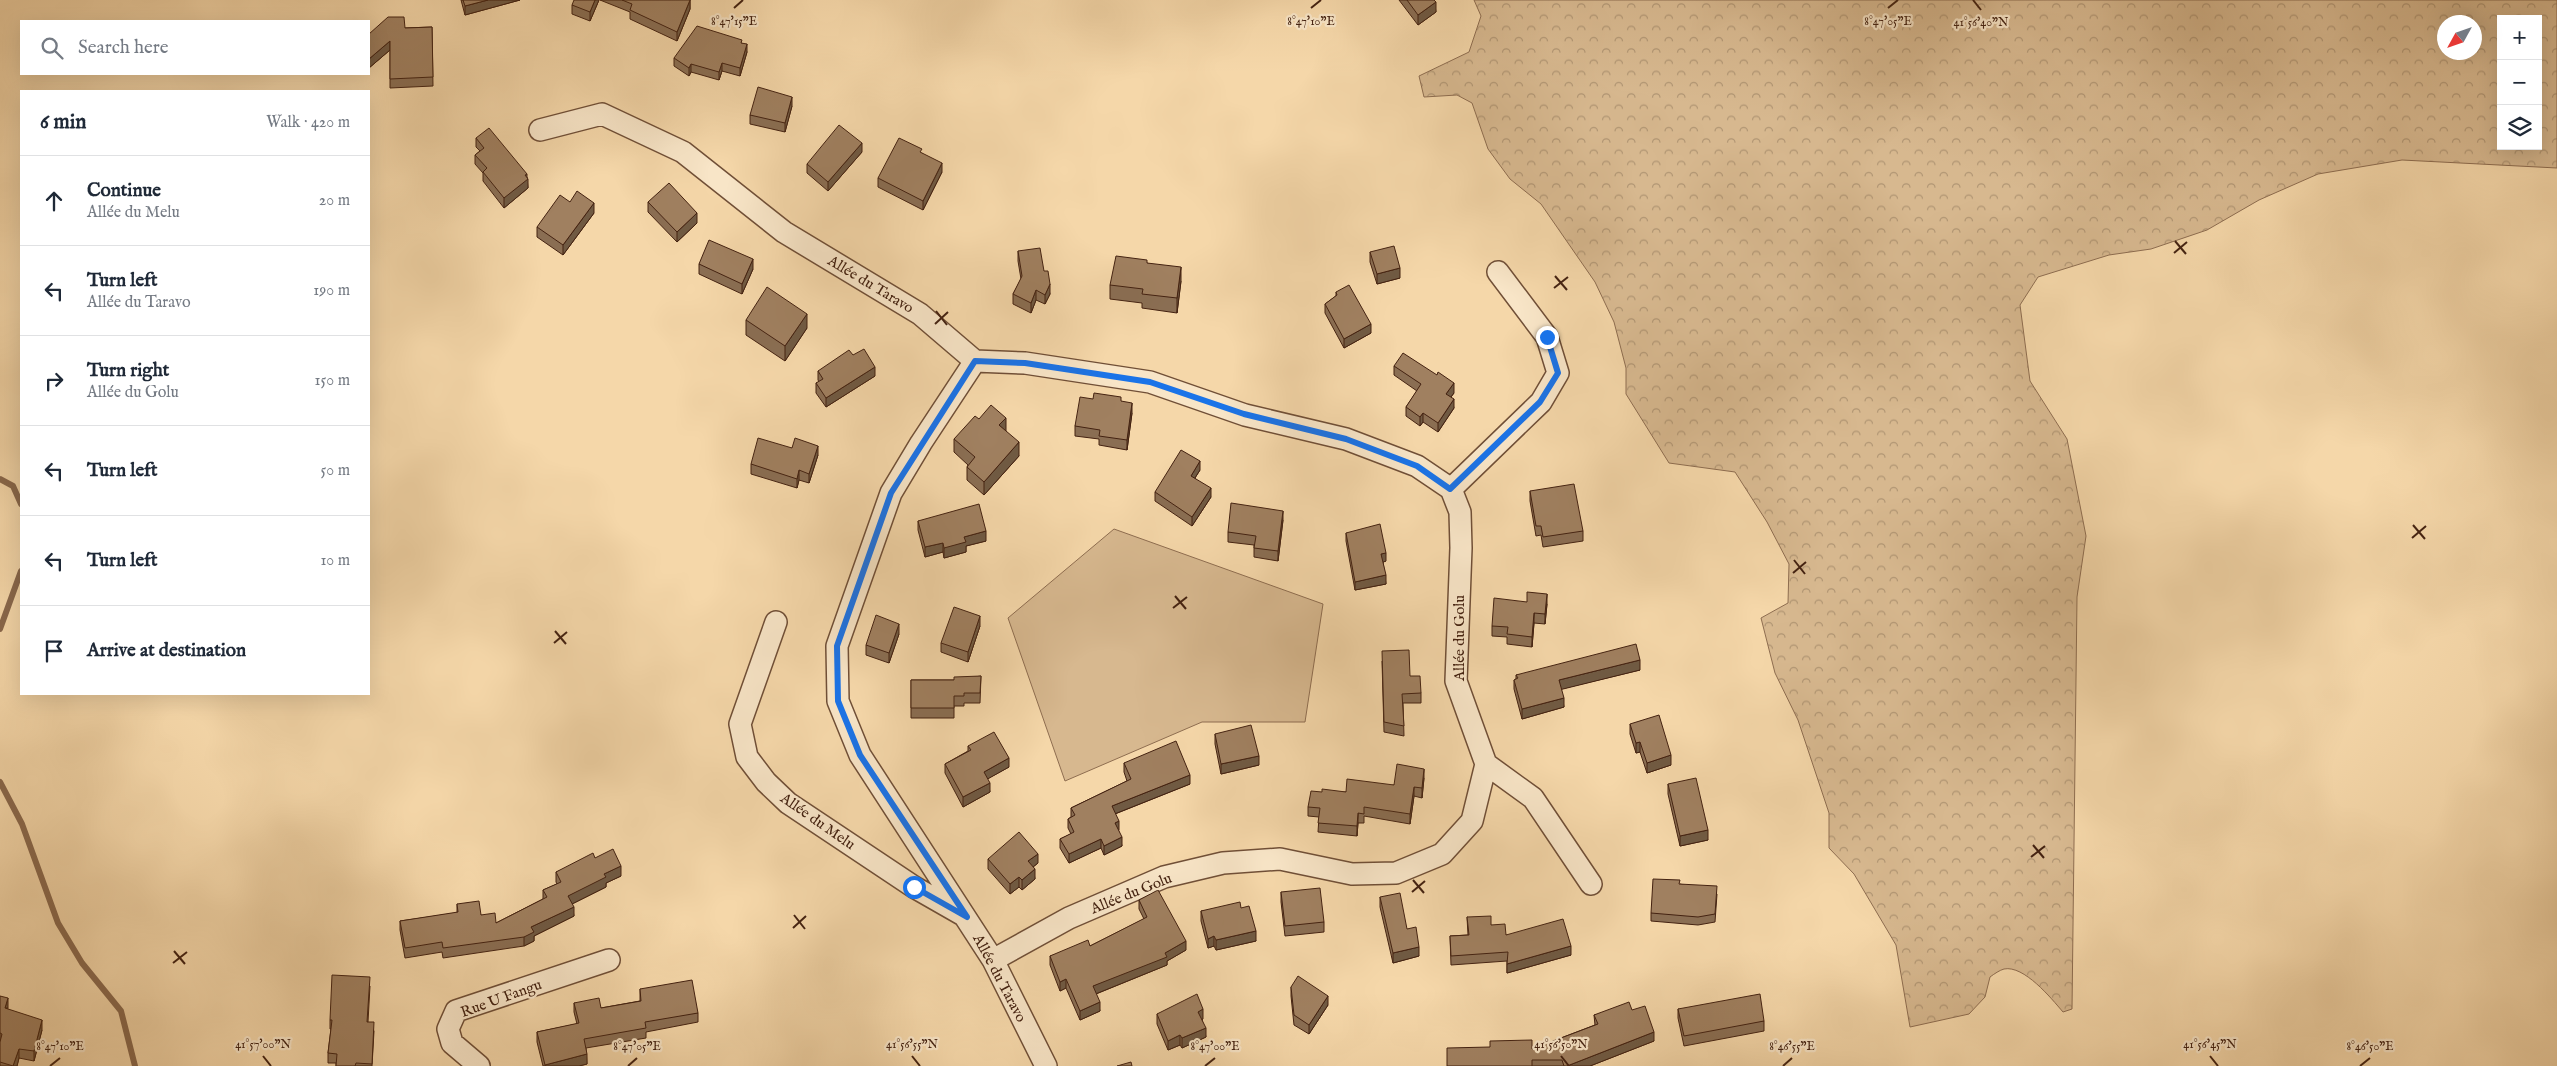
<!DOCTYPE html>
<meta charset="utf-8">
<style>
:root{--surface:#fff;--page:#f2f2f3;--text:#1f2937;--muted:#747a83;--line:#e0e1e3}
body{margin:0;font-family:"IM FELL English",serif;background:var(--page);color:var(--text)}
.controls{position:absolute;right:15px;top:15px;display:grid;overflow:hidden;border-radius:0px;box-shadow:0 5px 20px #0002}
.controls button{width:45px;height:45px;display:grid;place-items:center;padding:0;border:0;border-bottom:1px solid var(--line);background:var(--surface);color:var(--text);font:25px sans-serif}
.compass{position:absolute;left:2437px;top:15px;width:45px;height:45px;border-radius:50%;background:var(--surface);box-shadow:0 5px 20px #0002;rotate:230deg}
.stop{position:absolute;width:15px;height:15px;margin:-11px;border:4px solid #1a73e8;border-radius:50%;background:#fff}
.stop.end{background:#1a73e8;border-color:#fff;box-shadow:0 1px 5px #0008}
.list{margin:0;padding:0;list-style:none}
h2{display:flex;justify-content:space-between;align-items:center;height:65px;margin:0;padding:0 20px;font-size:21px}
h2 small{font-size:16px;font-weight:400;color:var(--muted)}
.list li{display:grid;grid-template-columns:32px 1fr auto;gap:15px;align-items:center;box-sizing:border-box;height:90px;padding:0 20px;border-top:1px solid var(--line)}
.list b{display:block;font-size:19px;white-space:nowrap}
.list p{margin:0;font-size:16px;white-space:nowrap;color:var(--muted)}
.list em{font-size:16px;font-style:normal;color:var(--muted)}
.icon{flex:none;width:28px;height:28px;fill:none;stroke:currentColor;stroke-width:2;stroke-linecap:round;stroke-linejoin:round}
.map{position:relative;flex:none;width:2557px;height:1066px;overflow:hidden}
.search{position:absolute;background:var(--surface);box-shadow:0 5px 20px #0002;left:20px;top:20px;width:350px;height:55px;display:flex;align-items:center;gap:12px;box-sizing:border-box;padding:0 18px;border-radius:0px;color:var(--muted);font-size:19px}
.panel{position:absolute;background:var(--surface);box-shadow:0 5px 20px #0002;left:20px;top:90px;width:350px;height:605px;border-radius:0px}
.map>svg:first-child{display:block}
</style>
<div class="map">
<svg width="2557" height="1066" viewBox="0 0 2557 1066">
<defs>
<pattern id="forest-crowns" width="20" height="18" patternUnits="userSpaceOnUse" patternTransform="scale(1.25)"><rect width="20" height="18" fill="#d7b88f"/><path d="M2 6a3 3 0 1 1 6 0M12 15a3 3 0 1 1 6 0" fill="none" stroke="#b09573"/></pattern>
</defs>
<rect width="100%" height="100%" fill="#f5d7a9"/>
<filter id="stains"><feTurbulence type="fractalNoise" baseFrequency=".004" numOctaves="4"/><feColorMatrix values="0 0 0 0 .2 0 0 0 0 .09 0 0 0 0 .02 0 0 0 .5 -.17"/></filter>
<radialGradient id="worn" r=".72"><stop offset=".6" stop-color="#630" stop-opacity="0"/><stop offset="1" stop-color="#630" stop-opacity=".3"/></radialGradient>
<path fill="#d7b88f" stroke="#8e6d50" d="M1114,529l209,75 -18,118h-103l-137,59 -57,-163z"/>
<path fill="url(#forest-crowns)" stroke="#8e6d50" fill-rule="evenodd" d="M1474,0h1083v168l-155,-8 -84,14 -59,26 -52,30 -56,19 -42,6 -71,22 -18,28 10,76 37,58 19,97 -9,61 -5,412 -9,3c-12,-14 -39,-47 -59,-43 -4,1 -10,5 -14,8l-5,20 -16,17 -59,13 -14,-82 -42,-71 -25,-26v-35l-31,-93 -23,-47 -14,-55 27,-15 1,-39 -22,-42 -32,-50 -66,-9 -43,-69v-26l-12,-46 -19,-40 -54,-78 -31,-25 -22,-30 -16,-46 -15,-8 -33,2 -5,-21 50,-24 12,-36zM2501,19h37v127h-37zM2444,22h30v30h-30z"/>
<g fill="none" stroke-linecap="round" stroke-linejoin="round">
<path stroke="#8a694d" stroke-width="6" d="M0,479l13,7 8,18
M0,629l21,-58
M0,782l22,42 36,99 24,40 39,48 14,55"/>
<defs>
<path id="street" d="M540,130l62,-16 81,38 101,80 136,82 55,47 -54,82 -30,50 -54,153 1,55 22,54 133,205 53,106
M975,361l50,2 125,19 95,33 101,24 71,27 34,23 9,23 1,36 -5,133 30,83 -14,57 -30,33 -46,19 -44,1 -72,-15 -57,4 -59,14 -95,41 -76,42
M1451,489l90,-87 17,-29 -11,-36 -49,-65
M776,622l-36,102 7,33 19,25 22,21 126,84 49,28
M1486,764l47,34 58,86
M479,1066l-27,-23 -4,-14 8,-18 153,-51"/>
</defs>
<use href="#street" stroke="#704f37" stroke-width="24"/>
<use href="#street" stroke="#f8e5c7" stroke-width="21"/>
</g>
<path fill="#8a6e53" stroke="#421" d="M461,0h59l-55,15z
M599,0l-9,21 -18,-7v-9z
M600,0h90v9l-13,32 -47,-22v-7z
M1399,0h35l2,12 -18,13z
M432,27l1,59 -43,2v-38l-21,18v-34l36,-6z
M742,43l5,9 -7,24 -18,-5 -3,9 -28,-8 -2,4 -15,-10v-8z
M792,106l-7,26 -35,-8v-9z
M476,138l51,39 1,11 -24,20 -21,-27v-8l-8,-9v-9l5,-4 -4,-4z
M862,152l-34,39 -21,-18v-9z
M922,153l20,19 -19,38 -45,-23v-9z
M648,202l49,21 -20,19 -29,-30z
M594,213l-31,42 -26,-18v-10z
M1018,251l26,20 6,23 -5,10 -9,-4 -5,13 -18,-9v-10l8,-15 -3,-18z
M1370,252l30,26 -23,6 -7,-22z
M1147,263l34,18 -4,32 -35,-5v-5l-32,-4v-14z
M699,264l54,5 -11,25 -43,-20z
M1336,292l35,41 -27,15 -19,-35v-9l11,-8z
M746,320l61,8 -22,33 -39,-26z
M1394,366l60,27 -3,4 3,11 -16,24 -15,-10 -3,4 -14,-10v-9l11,-16 -23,-16z
M818,371l57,5 -49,31 -10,-14v-10l3,-1 -1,-2z
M1093,399l28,2 11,12 -5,37 -28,-5v-6l-24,-3v-10z
M979,419l27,12 13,25 -35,39 -17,-15v-13l1,-2 -14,-13v-13z
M792,448l26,7 -9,28 -10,-3 -2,8 -46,-14v-10z
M1200,470l-5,8 16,19 -19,29 -37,-25v-9z
M1530,491l53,40v10l-40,6 -2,-12 -5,1 -6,-35z
M1283,520l-5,41 -24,-4v-12l-26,-3v-10z
M918,521l68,20 -20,5v6l-22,6 -1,-6 -18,5 -7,-27z
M1346,533l40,28 -3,1 3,22 -31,6 -9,-49z
M1547,604l-2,20 -11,-1 -2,24 -25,-3v-7l-15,-1v-10z
M980,626l-12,36 -27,-10v-9z
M899,634l-10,29 -23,-8v-10z
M1382,661l28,15 11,17v10h-18l1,33 -20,-4z
M1640,670l-79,19 3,18 -42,12 -8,-30v-9l2,-1v-4z
M981,676l-1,27h-16v3h-10v12h-43v-38h43z
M1630,724l41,41 -24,8 -7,-21 -4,1 -6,-19z
M1215,734l44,31 -38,9 -6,-30z
M968,746l41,21 -22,12 3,13 -27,15 -18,-34v-9l23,-13z
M1124,763l66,21 -75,30 7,32 -18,9 -3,-7 -32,15 -9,-15v-9l11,-5 -3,-6v-9l3,-2v-9l56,-27 -3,-9z
M1424,778l-2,20 -8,-2 -4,28 -46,-8v7h-6l-1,13 -39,-4 1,-15 -11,-1v-9l14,-15h24l48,-7z
M1668,784l40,56 -28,6 -12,-52z
M595,858l26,18 -15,7v4l-34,17 2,12 -40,20v5l-10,5 -81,12 -1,-6 -37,6 -5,-28v-9l57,-8v-9l24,11 15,8 47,-24v-9l14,-6 -1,-2v-10z
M988,859l50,4 -5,4 2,12 -13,11 -3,-3 -9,7 -22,-25z
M1680,884l37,10 -2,28 -17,3 -47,-4v-8z
M1281,892l43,30v10l-39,4 -4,-34z
M1380,897l39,59 -26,7 -13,-56z
M1139,900l47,50 -19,11v4l-71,29 4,17 -20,9 -14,-32 -6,3 -10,-26v-9l40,-10 54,-27 -5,-10z
M1241,908l15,33 -40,9 -2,-4 -6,2 -7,-27v-10z
M1467,917l24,8 15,10 65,20 -64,18v-12l-56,4 -1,-29 18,-1z
M370,986l-2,36 6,9 -2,35h-36v-3h-8v-10l3,-24h-1v-9z
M1291,987l37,18 -19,29 -15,-9 -3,-29z
M640,989l58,24v9l-52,10v6l-60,10 1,16 -8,2h-36l-6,-24v-10l40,-8 -3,-12v-9l27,5 39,-7z
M0,996l8,13 34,21 -8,31 -15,-3 -2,8h-17z
M1678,1009l86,12v10l-80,15 -6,-28z
M1632,1010l22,31 -64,25h-143l85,-17 63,-24 -1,-10z
M1157,1014l46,5h-1l4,18 -24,11 -2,-3 -12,5 -11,-26z"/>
<path fill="#705a43" stroke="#421" d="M488,0h32l-55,15v-9z
M595,0h4l-9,21v-9z
M690,0v9l-13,32v-9z
M1436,2v10l-18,13v-10z
M390,41v9l-21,18v-9z
M747,44v8l-7,24v-8z
M722,63v8l-3,9v-8z
M691,64v8l-2,4v-8z
M792,97v9l-7,26v-9z
M862,143v9l-34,39v-9z
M942,163v9l-19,38v-9z
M527,174v6l1,-1v9l-24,20v-10z
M594,203v10l-31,42v-10z
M697,213v10l-20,19v-10z
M753,259v10l-11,25v-10z
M1181,267v14l-4,32v-15z
M1400,268v10l-23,6v-10z
M1050,284v10l-5,10v-9z
M1036,290v10l-5,13v-10z
M807,314v14l-22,33v-15z
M1371,324v9l-27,15v-9z
M875,367v9l-49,31v-9z
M1454,383v10l-8,10v-9z
M1454,399v9l-16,24v-9z
M1132,403v10l-5,37v-10z
M1423,413v9l-3,4v-9z
M1006,418v14l-7,-7z
M1019,442v14l-35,39v-13z
M818,446v9l-9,28v-9z
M1200,461v9l-9,14v-8z
M799,470v10l-2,8v-9z
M1211,488v9l-19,29v-9z
M1283,511v9l-5,41v-10z
M986,531v10l-20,5v6l-22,6v-10l20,-11z
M943,543v9l-18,5v-10z
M1386,553v8l-5,2v-9z
M1386,575v9l-31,6v-8z
M1547,594v10l-2,20v-10z
M1534,613v10l-2,24v-10z
M980,616v10l-12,36v-10z
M899,624v10l-10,29v-10z
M1640,660v10l-81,20v-10z
M1564,698v9l-42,12v-10z
M1640,742v10l-4,1v-10z
M1671,755v10l-24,8v-10z
M1259,756v9l-38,9v-10z
M1009,758v9l-25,14v-9z
M1424,769v9l-2,20v-10z
M1190,775v9l-78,31v-9z
M990,783v9l-27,15v-10z
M1414,787v9l-4,28v-10z
M1358,813v10l-1,13v-10z
M1119,821v9l-4,2v-9z
M1708,830v10l-28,6v-10z
M1122,837v9l-18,9v-9z
M1101,839v9l-32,15v-9z
M1038,854v9l-10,8v-10z
M621,866v10l-15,7v4l-38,19v-10l36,-22z
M1035,869v10l-13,11v-10z
M1019,877v10l-9,7v-10z
M574,907v9l-40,20v5l-10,5v-9l7,-10z
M1256,931v10l-40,9v-10z
M1214,936v10l-6,2v-9z
M1186,941v9l-19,11v4l-74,30v-9l72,-33z
M1571,946v9l-64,18v-9z
M1419,947v9l-26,7v-10z
M1066,979v9l-6,3v-9z
M1328,996v9l-19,29v-9z
M8,998v10h-3z
M1100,1002v9l-20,9v-9z
M1203,1009v10l-5,2v-9z
M42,1020v10l-8,31v-10z
M1206,1028v9l-24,11v-10z
M1654,1032v9l-64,25h-23z
M1180,1035v10l-12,5v-9z
M19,1049v9l-2,8h-4z
M587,1054v10l-8,2h-34v-1z"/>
<path fill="#a08060" stroke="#421" d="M463,0h25l-23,6z
M574,0h21l-5,12 -18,-7z
M622,0h68l-13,32 -47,-22 2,-6z
M1407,0h27l2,2 -18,13z
M388,17h16l1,11 27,-1 1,50 -43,2v-38l-21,18v-25z
M697,26l45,14 -1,3 6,1 -7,24 -18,-5 -3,9 -28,-8 -2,4 -15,-10z
M758,87l34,10 -7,26 -35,-8z
M839,125l23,18 -34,39 -21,-18z
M489,128l38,46 -2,1 3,4 -24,19 -21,-26 4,-4 -12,-13 9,-7 -8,-10z
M899,138l23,11 -2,3 22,11 -19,38 -45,-23z
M669,183l28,30 -20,19 -29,-30z
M577,191l17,12 -31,42 -26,-18 23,-32 10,7z
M709,240l44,19 -11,25 -43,-20z
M1394,246l6,22 -23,6 -7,-22z
M1040,248l4,23h4l2,13 -5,11 -9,-5 -5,13 -18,-9 9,-18 -4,-25z
M1116,256l31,4v3l34,4 -4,31 -35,-4 1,-5 -33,-4z
M1349,285l22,39 -27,15 -19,-35 12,-9 -1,-3z
M767,287l40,27 -22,32 -39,-26z
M864,349l11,18 -49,31 -10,-15 7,-4 -5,-8 31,-21 4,5z
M1403,353l34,22 1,-3 16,11 -8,11 8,5 -16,24 -15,-10 -3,4 -14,-10 15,-23 -27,-18z
M1094,393l27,4v4l11,2 -5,37 -28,-4 1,-6 -25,-4 5,-29 13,2z
M991,405l15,13 -7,7 20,17 -35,40 -17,-15 8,-10 -21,-18 21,-23 4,3z
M758,438l34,10 3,-10 23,8 -9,28 -10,-4 -2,9 -46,-15z
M1181,450l19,11 -9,15 20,12 -19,29 -37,-25z
M1574,484l9,47 -40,6 -2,-11h-5l-6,-35z
M1231,503l52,8 -5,40 -24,-3 2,-12 -28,-4z
M979,504l7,27 -22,6 2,5 -22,6 -1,-5 -18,4 -7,-26z
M1380,524l6,29 -5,1 5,21 -31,7 -9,-49z
M1527,592l20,2 -2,20 -11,-1 -2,24 -25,-3 1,-7 -16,-1 2,-28 33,4z
M954,607l26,9 -12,36 -27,-9z
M876,615l23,9 -10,29 -23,-8z
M1636,644l4,16 -81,20 5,18 -42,11 -8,-29 4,-2 -2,-3z
M1409,650l1,26h10l1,17 -19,1 2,32 -20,-4 -2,-71z
M981,676l-1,17h-16v3h-10v12h-43v-28h43v-3z
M1659,715l12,40 -24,8 -7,-21 -4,1 -6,-19z
M1251,725l8,31 -38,8 -6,-30z
M994,732l15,26 -25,14 6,11 -27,14 -18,-33 26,-14 -3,-4z
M1176,741l14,34 -78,31 7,15 -4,2 7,14 -18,9 -3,-7 -32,15 -9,-15 14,-7 -6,-13 7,-4 -4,-7 60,-29 -7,-16z
M1397,764l27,5 -2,19 -8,-1 -4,27 -46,-7v7l-6,-1 -1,13 -39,-3 2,-15 -12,-1 3,-16 11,1v-3l24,3 1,-13 47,6z
M1696,778l12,52 -28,6 -12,-52z
M1019,832l19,22 -10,7 7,8 -13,11 -3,-3 -9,7 -22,-25z
M613,849l8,17 -17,8 2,3 -38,19 6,11 -43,20 3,5 -10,5 -81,11 -1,-6 -37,6 -5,-27 58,-9 -1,-8 22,-3 2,14 14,-2 1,10 51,-26 -4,-7 18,-8 -5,-10 37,-19 2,5z
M1653,879l27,1 -1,4 38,2 -2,28 -17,3 -47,-4z
M1320,888l4,34 -39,4 -4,-34z
M1158,890l28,51 -21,12 2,4 -74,29 7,16 -20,9 -14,-32 -6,3 -10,-26 38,-16 2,6 57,-29 -8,-17z
M1400,893l7,36 9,-2 3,20 -26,6 -13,-56z
M1240,902l1,6 8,-2 7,25 -40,9 -2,-4 -6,3 -7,-28z
M1491,916v9l14,-1 1,11 57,-16 8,27 -64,18 1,-12 -57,4 -1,-20 19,-1 -2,-18z
M332,975l38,2 -3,45h7l-2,42 -16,-1 -1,3h-19l1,-12 -9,-1 4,-33h-2z
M1298,976l30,20 -19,29 -15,-10 -3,-28z
M692,980l6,33 -53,9 1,6 -62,11 3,15 -42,11 -8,-33 42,-9 -5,-20 25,-5 2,10 40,-7 -1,-12z
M1197,994l6,15 -5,3 8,16 -24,10 -2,-3 -12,6 -11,-27z
M1760,994l4,27 -80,15 -6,-27z
M0,996l8,2 -3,10 37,12 -8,31 -15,-2 -6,17 -13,-4v-20l2,-8 -2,-1z
M1629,1002l3,8 13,-4 9,26 -87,34h-3l-2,-6h-30v6h-85v-18l43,-1v-6l42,-1v9l66,-25 -4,-9z
M1131,1062l1,4h-15z"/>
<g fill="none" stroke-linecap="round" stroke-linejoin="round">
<path stroke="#1a73e8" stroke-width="6" d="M914,887l53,30 -107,-162 -22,-54 -1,-55 54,-153 84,-132 50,2 125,19 94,32 102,25 71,27 33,23 90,-87 18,-29 -11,-36"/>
</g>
<path fill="none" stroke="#421" stroke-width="2" d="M1973,0l8,10M734,8l9,-8M1311,8l10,-8M1888,8l10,-8M2175,241l11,13M2174,253l13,-11M1555,276l12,14M1554,288l14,-11M936,311l11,14M935,324l13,-12M2413,525l12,14M2412,538l14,-12M1794,560l11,14M1793,573l13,-11M1175,596l11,13M1173,608l14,-11M555,631l11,13M554,643l13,-11M2033,845l11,13M2031,857l14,-11M1413,880l11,13M1412,892l13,-11M794,915l11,14M793,928l13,-12M174,951l11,13M173,963l14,-11M263,1056l8,10M912,1056l8,10M1561,1056l8,10M2210,1056l8,10M50,1066l10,-8M628,1066l9,-8M1205,1066l10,-8M1783,1066l9,-8M2360,1066l10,-8"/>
<g text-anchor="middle" stroke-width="4.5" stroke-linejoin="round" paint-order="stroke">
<g font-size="15" fill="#421" stroke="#f8e5c7">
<text transform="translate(871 284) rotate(31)" y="5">Allée du Taravo</text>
<text transform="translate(1459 638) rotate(-90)" y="5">Allée du Golu</text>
<text transform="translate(818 821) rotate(35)" y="5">Allée du Melu</text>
<text transform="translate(1131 893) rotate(-22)" y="5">Allée du Golu</text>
<text transform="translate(1000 978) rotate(62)" y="5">Allée du Taravo</text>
<text transform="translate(501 998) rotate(-20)" y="5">Rue U Fangu</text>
</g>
</g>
<g font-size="12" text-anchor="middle" fill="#421" stroke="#f8e5c7" stroke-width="4.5" stroke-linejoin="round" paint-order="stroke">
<text x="734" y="25">8°47'15"E</text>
<text x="1311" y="25">8°47'10"E</text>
<text x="1888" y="25">8°47'05"E</text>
<text x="1981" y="26">41°56'40"N</text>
<text x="263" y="1048">41°57'00"N</text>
<text x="912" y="1048">41°56'55"N</text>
<text x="1561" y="1048">41°56'50"N</text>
<text x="2210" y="1048">41°56'45"N</text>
<text x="60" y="1050">8°47'10"E</text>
<text x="637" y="1050">8°47'05"E</text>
<text x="1215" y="1050">8°47'00"E</text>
<text x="1792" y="1050">8°46'55"E</text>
<text x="2370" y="1050">8°46'50"E</text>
</g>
<rect width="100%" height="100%" filter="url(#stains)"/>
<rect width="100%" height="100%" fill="url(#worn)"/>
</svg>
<div class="controls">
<button>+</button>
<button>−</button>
<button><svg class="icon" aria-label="layers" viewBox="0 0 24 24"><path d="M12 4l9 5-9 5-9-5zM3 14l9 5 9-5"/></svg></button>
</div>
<svg class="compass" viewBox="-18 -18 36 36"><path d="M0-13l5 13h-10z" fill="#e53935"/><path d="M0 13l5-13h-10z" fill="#747a83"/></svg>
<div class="stop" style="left:914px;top:887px"></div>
<div class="stop end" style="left:1547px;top:337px"></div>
<div class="search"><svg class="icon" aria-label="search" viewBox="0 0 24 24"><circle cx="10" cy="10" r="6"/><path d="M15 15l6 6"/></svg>Search here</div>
<section class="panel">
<h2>6 min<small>Walk · 420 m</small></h2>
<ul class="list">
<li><svg class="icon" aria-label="ahead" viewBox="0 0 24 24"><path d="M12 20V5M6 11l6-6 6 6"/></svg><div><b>Continue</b><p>Allée du Melu</p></div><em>20 m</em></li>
<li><svg class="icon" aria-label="left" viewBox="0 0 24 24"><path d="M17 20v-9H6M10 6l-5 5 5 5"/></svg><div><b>Turn left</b><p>Allée du Taravo</p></div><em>190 m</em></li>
<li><svg class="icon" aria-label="right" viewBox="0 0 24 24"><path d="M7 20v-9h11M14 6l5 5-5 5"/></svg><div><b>Turn right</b><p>Allée du Golu</p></div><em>150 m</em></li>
<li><svg class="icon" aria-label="left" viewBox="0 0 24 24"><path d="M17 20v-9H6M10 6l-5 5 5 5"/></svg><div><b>Turn left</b></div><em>50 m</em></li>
<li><svg class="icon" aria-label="left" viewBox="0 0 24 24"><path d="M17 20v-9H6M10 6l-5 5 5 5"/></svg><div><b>Turn left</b></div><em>10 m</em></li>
<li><svg class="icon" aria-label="arrive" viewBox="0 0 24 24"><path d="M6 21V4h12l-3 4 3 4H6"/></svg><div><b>Arrive at destination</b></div></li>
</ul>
</section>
</div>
